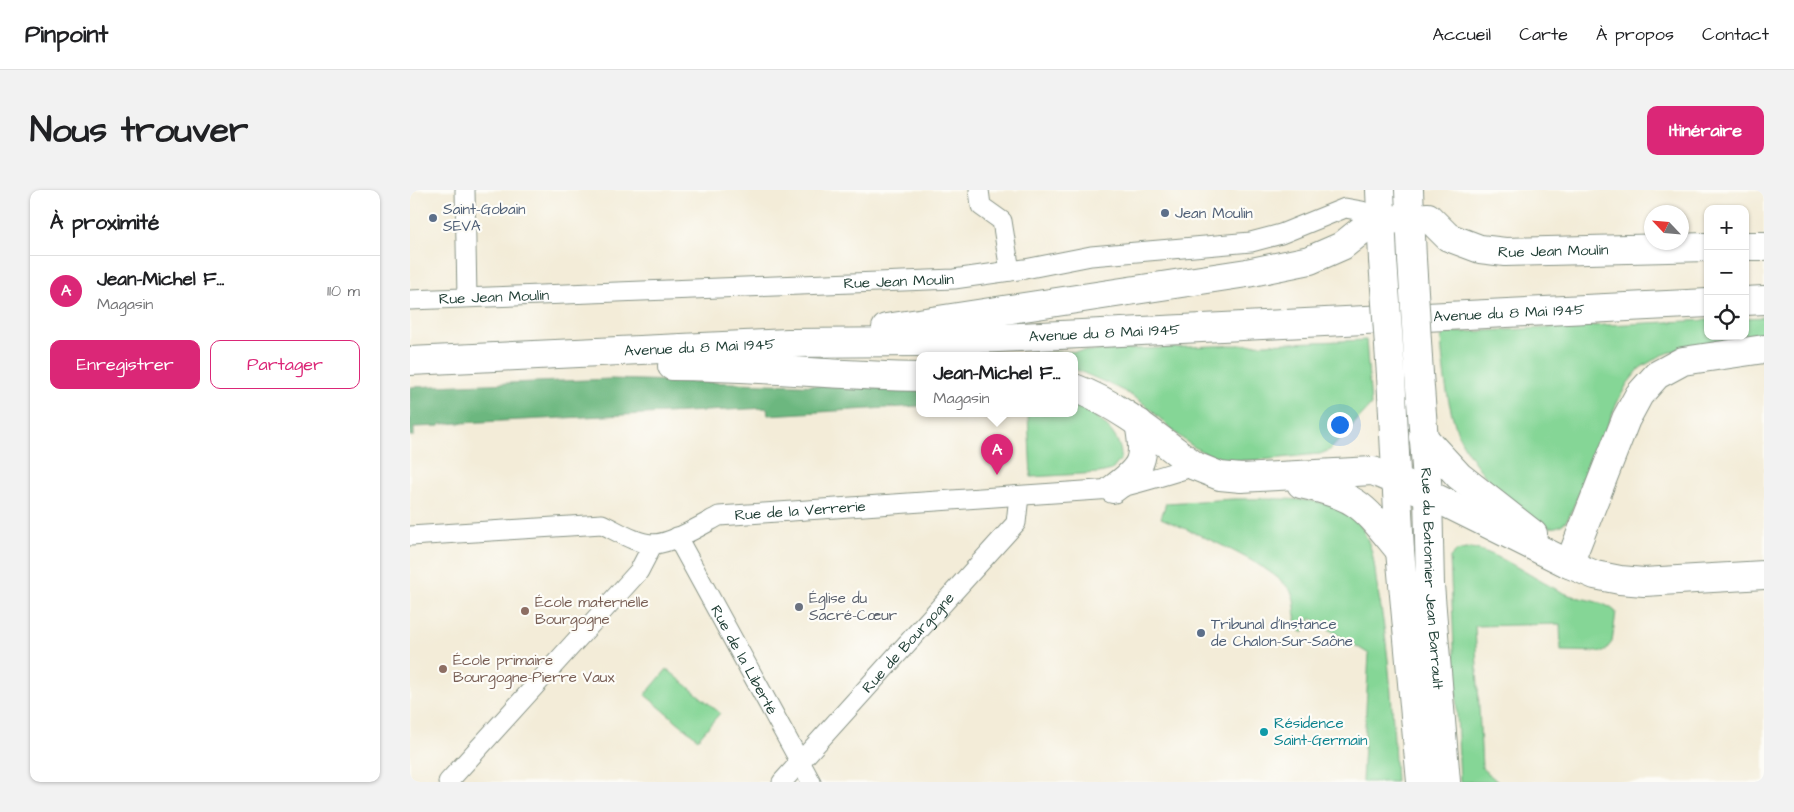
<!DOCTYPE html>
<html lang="fr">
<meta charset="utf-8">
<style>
:root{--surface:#fff;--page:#f2f2f2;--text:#202124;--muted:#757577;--line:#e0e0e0;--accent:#db2777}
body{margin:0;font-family:"Architects Daughter",sans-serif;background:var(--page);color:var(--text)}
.controls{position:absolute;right:15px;top:15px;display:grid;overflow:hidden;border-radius:10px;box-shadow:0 1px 4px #0004}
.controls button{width:45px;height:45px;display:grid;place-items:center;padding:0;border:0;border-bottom:1px solid var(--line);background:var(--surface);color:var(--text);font:25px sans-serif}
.compass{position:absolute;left:1234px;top:15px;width:45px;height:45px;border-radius:50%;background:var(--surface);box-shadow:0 1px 4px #0004;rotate:296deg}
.you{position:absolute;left:929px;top:234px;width:18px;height:18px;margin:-12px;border:4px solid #fff;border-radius:50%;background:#1a73e8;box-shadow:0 0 0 8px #1a73e833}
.badge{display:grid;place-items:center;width:32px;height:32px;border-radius:50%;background:var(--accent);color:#fff;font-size:16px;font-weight:700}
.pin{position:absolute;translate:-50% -41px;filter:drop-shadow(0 1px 2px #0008)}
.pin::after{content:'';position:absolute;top:26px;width:18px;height:15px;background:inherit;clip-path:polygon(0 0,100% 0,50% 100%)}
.popup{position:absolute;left:506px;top:162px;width:162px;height:65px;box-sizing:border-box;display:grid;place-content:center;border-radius:10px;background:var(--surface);filter:drop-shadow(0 1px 4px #0005);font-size:16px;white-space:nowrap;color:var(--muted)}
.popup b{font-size:19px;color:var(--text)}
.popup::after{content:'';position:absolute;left:50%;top:100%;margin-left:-10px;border:10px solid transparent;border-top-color:var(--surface)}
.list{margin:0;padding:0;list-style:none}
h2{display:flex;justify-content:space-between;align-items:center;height:65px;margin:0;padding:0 20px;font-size:21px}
h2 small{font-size:16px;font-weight:400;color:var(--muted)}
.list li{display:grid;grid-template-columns:32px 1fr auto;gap:15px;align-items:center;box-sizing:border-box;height:70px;padding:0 20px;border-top:1px solid var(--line)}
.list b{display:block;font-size:19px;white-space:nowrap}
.list p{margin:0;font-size:16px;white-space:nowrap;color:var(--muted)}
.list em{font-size:16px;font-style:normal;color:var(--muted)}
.actions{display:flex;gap:10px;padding:15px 20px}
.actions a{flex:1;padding:11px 0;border:1px solid var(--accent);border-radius:10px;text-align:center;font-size:18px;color:var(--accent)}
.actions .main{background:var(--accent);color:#fff}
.icon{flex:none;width:28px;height:28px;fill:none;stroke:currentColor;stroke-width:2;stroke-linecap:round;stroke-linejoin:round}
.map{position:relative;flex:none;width:1354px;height:592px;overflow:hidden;border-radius:10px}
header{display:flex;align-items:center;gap:30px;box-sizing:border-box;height:70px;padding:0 25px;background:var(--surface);border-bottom:1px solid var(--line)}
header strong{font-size:24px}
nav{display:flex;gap:28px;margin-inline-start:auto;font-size:18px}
.intro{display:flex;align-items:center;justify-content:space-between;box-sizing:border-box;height:120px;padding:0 30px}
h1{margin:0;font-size:35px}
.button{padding:12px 22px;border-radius:10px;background:var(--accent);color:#fff;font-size:18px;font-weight:700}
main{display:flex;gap:30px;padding:0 30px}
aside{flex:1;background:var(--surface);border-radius:10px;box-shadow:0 1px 4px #0004}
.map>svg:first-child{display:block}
</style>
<header>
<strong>Pinpoint</strong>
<nav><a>Accueil</a><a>Carte</a><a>À propos</a><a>Contact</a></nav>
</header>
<div class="intro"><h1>Nous trouver</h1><a class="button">Itinéraire</a></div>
<main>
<aside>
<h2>À proximité<small></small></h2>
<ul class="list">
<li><span class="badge">A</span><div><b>Jean-Michel F...</b><p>Magasin</p></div><em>110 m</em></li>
</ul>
<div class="actions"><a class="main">Enregistrer</a><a>Partager</a></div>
</aside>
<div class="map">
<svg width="1354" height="592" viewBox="0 0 1354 592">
<rect width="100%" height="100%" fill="#fdfcf7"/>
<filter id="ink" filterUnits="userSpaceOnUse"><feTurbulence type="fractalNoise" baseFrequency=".02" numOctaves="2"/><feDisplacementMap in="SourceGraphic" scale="10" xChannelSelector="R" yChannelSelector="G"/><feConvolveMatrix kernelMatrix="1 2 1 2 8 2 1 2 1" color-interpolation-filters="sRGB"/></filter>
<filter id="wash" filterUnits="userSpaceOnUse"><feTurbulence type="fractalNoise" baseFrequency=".0096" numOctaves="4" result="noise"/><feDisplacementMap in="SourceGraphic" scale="20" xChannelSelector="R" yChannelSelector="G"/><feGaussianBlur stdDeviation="1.12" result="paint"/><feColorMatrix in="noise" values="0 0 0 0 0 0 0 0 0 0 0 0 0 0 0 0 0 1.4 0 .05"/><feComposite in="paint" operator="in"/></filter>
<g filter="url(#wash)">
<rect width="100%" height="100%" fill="#f3ecd8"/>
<path fill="#85d696" stroke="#528a65" d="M1354,127v22l-85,10 -19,7 -20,12 -13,16 -10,19 -48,114c-26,42 -100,-56 -110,-81 -12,-31 -16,-65 -18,-98l3,-5 264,-13v16h37v-18z
M956,150l5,65 -41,45 -10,4c-33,2 -71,11 -103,3 -32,-8 -52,-37 -77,-56 -20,-14 -44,-22 -65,-32l-1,-13h-29l-9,-3z
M665,212c19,13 48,31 46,57l-9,11 -13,3 -68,4 -3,-63h46z
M824,309c30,0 86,-3 113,12 9,5 17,20 21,30 6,13 7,31 9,45 13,64 16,131 19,196h-34l7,-128 -58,-36 -8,15 -8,-5c0,-12 2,-28 -5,-38 -20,-27 -96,-57 -129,-72l5,-15z
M1061,358c33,6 65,34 98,47 15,5 36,6 47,17l-4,30 -8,10 -43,-1 -1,-27 -85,2 7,142 16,14h-38l-10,-225 6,-6z
M257,479l53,44 -22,26 -53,-44z"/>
<path fill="#6cb77f" stroke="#467a5a" d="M201,189l308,10 1,17 -152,9 -1,-7 -327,16v2l-26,1v9h-4v-49z"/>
</g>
<g filter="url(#ink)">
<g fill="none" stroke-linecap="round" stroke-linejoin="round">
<defs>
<g id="street">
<path d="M55,0l2,107"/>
<path d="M569,0l2,16 21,15 8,50"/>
<path id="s1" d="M0,110l544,-21 71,-10 66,-13 160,-14 30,-8 64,-26 17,3 11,10"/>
<path id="s2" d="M0,346l192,-12c15,7 34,20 52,20 19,-1 48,-19 65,-28l394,-27c28,-6 55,-15 82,-23"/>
<path id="s3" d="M267,347l134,245"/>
<path d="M38,592l191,-211 14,-27"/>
<path id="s4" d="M372,592l234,-259 3,-27"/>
</g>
<g id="secondary">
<path id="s5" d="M963,31l55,-4 20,20 32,12 25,3 203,-5"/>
<path d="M1335,56h19"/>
<path d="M1013,247l36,39 74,58"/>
<path d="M785,276l25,10 21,2 132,-7 55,23 141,70 26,11 25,5 24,2 120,-7"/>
<path d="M891,294c59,13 62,22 99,67"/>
<path d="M1159,374l57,-145 13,-24 18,-20 26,-14 81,-12"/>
</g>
<g id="primary">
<path d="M970,0l3,70"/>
<path d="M999,0l3,69"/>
<path d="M1335,111l19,-1"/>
<path d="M476,138l361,-55 63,-13 32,-14 31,-25"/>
<path id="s6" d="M0,171l378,-18 130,-1 790,-39"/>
<path d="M262,176c83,0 165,10 248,11"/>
<path id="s7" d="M1009,184l9,120 2,91 16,197"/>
<path d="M981,185l9,176 21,231"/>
<path d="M664,198c46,17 83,49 121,78"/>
<path d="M703,299c30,-22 33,-29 26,-66"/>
</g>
</defs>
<use href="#street" stroke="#899486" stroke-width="21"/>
<use href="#secondary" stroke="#899486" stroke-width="30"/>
<use href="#primary" stroke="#899486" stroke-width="30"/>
<use href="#street" stroke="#fff" stroke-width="19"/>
<use href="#secondary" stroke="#fff" stroke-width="28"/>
<use href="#primary" stroke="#fff" stroke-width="28"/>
<defs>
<path id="primary-bridge" d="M1002,69l7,115
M973,70l8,115"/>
</defs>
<use href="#primary-bridge" stroke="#899486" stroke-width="30" stroke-linecap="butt"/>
<use href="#primary-bridge" stroke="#fff" stroke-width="28"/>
</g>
</g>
<g fill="#5c6f8a" stroke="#fdfcf7" stroke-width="2">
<circle cx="755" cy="23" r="5"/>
<circle cx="23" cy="28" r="5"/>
<circle cx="791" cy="443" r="5"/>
</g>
<circle fill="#6b7280" stroke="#fdfcf7" stroke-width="2" cx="389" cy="417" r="5"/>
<g fill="#8d6e63" stroke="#fdfcf7" stroke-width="2">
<circle cx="115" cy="421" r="5"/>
<circle cx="33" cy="479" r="5"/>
</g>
<circle fill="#0f9aa8" stroke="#fdfcf7" stroke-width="2" cx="854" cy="542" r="5"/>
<g text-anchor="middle" stroke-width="4.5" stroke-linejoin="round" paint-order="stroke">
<g font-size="15" fill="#4e5e75" stroke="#fdfcf7" text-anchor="start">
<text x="33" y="24">Saint-Gobain<tspan x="33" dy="17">SEVA</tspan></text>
<text x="765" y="28">Jean Moulin</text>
<text x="801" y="439">Tribunal d'Instance<tspan x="801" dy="17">de Chalon-Sur-Saône</tspan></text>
</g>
<g font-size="15" fill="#1f3d34" stroke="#fdfcf7">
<text dy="5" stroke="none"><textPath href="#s5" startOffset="191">Rue Jean Moulin</textPath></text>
<text dy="5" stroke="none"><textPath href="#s1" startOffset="489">Rue Jean Moulin</textPath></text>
<text dy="5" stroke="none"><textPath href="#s1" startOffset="84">Rue Jean Moulin</textPath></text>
<text dy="5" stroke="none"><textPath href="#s6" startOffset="1100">Avenue du 8 Mai 1945</textPath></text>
<text dy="5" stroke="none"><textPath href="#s6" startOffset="695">Avenue du 8 Mai 1945</textPath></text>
<text dy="5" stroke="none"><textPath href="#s6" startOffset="290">Avenue du 8 Mai 1945</textPath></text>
<text dy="5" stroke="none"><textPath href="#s2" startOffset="401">Rue de la Verrerie</textPath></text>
<text dy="5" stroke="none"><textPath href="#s7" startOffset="205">Rue du Batonnier Jean Barrault</textPath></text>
<text dy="5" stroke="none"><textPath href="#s4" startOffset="188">Rue de Bourgogne</textPath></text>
<text dy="5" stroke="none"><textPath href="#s3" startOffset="140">Rue de la Liberté</textPath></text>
</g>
<g font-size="15" fill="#5b616d" stroke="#fdfcf7" text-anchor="start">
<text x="399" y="413">Église du<tspan x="399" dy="17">Sacré-Cœur</tspan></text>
</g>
<g font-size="15" fill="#785e54" stroke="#fdfcf7" text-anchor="start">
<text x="125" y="417">École maternelle<tspan x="125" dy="17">Bourgogne</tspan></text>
<text x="43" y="475">École primaire<tspan x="43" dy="17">Bourgogne-Pierre Vaux</tspan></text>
</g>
<g font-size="15" fill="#0d838f" stroke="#fdfcf7" text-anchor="start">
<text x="864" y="538">Résidence<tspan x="864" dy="17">Saint-Germain</tspan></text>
</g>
</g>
</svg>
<div class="controls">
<button>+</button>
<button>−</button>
<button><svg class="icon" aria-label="locate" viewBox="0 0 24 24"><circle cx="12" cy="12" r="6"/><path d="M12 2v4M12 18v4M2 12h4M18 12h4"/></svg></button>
</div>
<svg class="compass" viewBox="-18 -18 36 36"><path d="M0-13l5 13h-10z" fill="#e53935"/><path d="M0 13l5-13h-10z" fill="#757577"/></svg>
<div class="you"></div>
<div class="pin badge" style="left:587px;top:285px">A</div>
<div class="popup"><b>Jean-Michel F...</b>Magasin</div>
</div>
</main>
